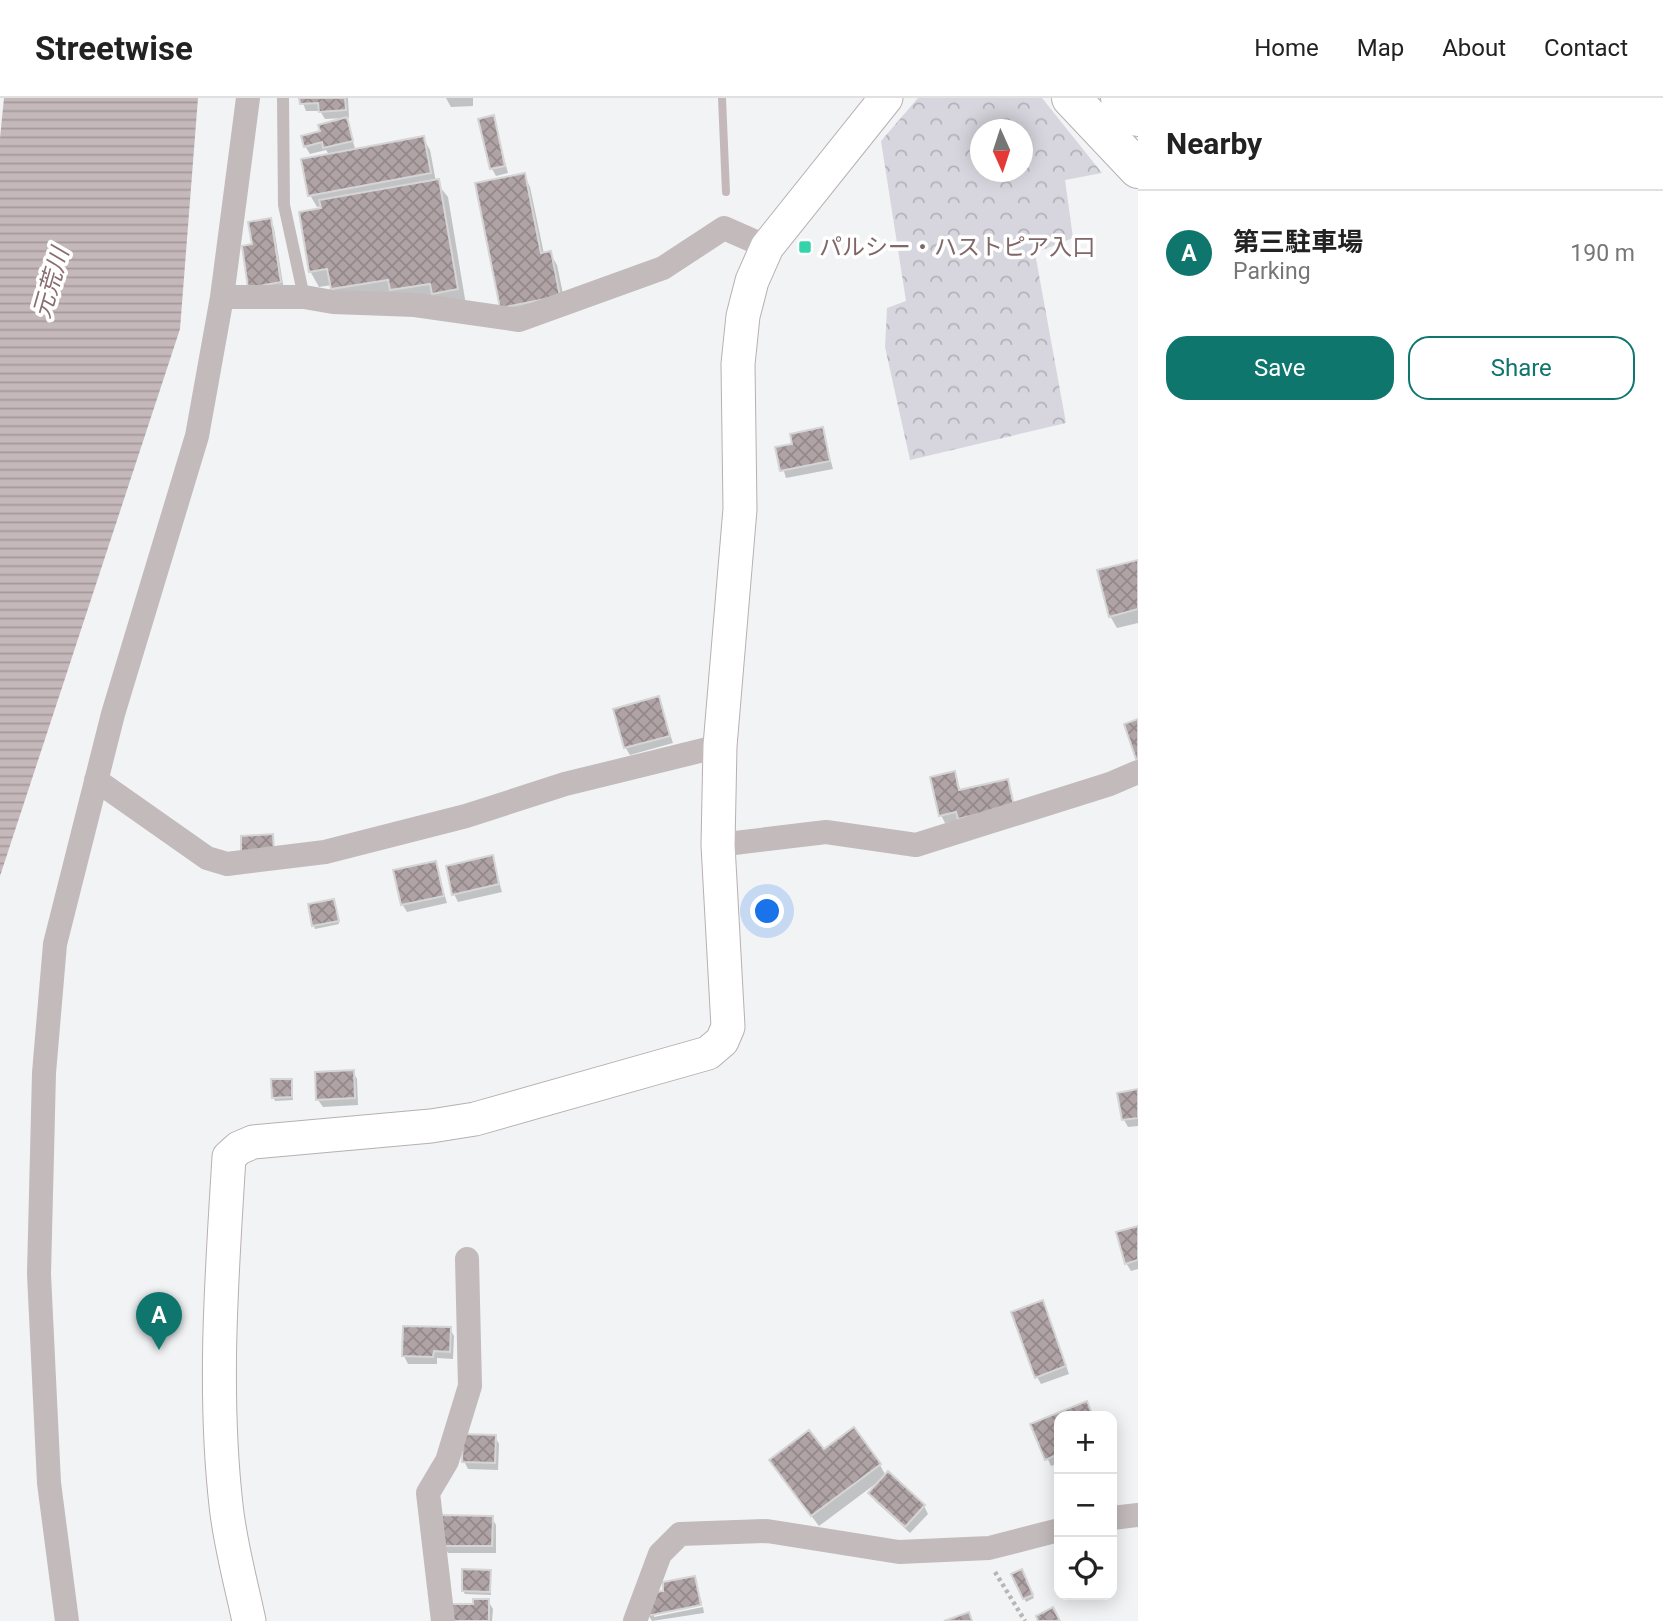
<!DOCTYPE html>
<meta charset="utf-8">
<style>
:root{--surface:#fff;--page:#f6f6f6;--text:#222;--muted:#767676;--line:#e0e0e0;--accent:#0f766e}
body{margin:0;font-family:Roboto,"Noto Sans JP",sans-serif;background:var(--page);color:var(--text)}
.controls{position:absolute;right:21px;bottom:21px;display:grid;overflow:hidden;border-radius:14px;box-shadow:0 4px 18px #0003}
.controls button{width:63px;height:63px;display:grid;place-items:center;padding:0;border:0;border-bottom:2px solid var(--line);background:var(--surface);color:var(--text);font:35px sans-serif}
.compass{position:absolute;left:970px;top:21px;width:63px;height:63px;border-radius:50%;background:var(--surface);box-shadow:0 4px 18px #0003;rotate:177deg}
.you{position:absolute;left:768px;top:814px;width:24px;height:24px;margin:-18px;border:5px solid #fff;border-radius:50%;background:#1a73e8;box-shadow:0 0 0 10px #1a73e833}
.badge{display:grid;place-items:center;width:46px;height:46px;border-radius:50%;background:var(--accent);color:#fff;font-size:23px;font-weight:700}
.pin{position:absolute;translate:-50% -58px;filter:drop-shadow(0 2px 4px #0008)}
.pin::after{content:'';position:absolute;top:37px;width:24px;height:21px;background:inherit;clip-path:polygon(0 0,100% 0,50% 100%)}
.list{margin:0;padding:0;list-style:none}
h2{display:flex;justify-content:space-between;align-items:center;height:91px;margin:0;padding:0 28px;font-size:30px}
h2 small{font-size:23px;font-weight:400;color:var(--muted)}
.list li{display:grid;grid-template-columns:46px 1fr auto;gap:21px;align-items:center;box-sizing:border-box;height:126px;padding:0 28px;border-top:2px solid var(--line)}
.list b{display:block;font-size:26px;white-space:nowrap}
.list p{margin:0;font-size:23px;white-space:nowrap;color:var(--muted)}
.list em{font-size:23px;font-style:normal;color:var(--muted)}
.actions{display:flex;gap:14px;padding:21px 28px}
.actions a{flex:1;padding:16px 0;border:2px solid var(--accent);border-radius:21px;text-align:center;font-size:24px;color:var(--accent)}
.actions .main{background:var(--accent);color:#fff}
.icon{flex:none;width:38px;height:38px;fill:none;stroke:currentColor;stroke-width:2;stroke-linecap:round;stroke-linejoin:round}
.map{position:relative;flex:none;width:1138px;height:1523px;overflow:hidden}
header{display:flex;align-items:center;gap:42px;box-sizing:border-box;height:98px;padding:0 35px;background:var(--surface);border-bottom:2px solid var(--line)}
header strong{font-size:33px}
nav{display:flex;gap:38px;margin-inline-start:auto;font-size:24px}
main{display:flex}
aside{flex:1;background:var(--surface)}
.map>svg:first-child{display:block}
</style>
<header>
<strong>Streetwise</strong>
<nav><a>Home</a><a>Map</a><a>About</a><a>Contact</a></nav>
</header>
<main>
<div class="map">
<svg width="1138" height="1523" viewBox="0 0 1138 1523">
<defs>
<pattern id="forest-crowns" width="20" height="18" patternUnits="userSpaceOnUse" patternTransform="scale(1.75)"><rect width="20" height="18" fill="#d7d6de"/><path d="M2 6a3 3 0 1 1 6 0M12 15a3 3 0 1 1 6 0" fill="none" stroke="#b4b1b8"/></pattern>
<pattern id="water-rules" width="6" height="5" patternUnits="userSpaceOnUse" patternTransform="scale(1.75)"><rect width="6" height="5" fill="#c5b8bb"/><path d="M0 2.5h6" fill="none" stroke="#a5999c"/></pattern>
<pattern id="building-cross-hatch" width="8" height="8" patternUnits="userSpaceOnUse" patternTransform="scale(1.75)"><rect width="8" height="8" fill="#b0a3a5"/><path d="M0 0l8 8M0 8l8-8" fill="none" stroke="#94898a"/></pattern>
</defs>
<rect width="100%" height="100%" fill="#f2f3f5"/>
<path fill="url(#forest-crowns)" fill-rule="evenodd" d="M918,0h124l60,75 -37,7 8,58 -38,15 31,170 -156,37 -25,-113 2,-39 19,-7 -25,-160zM981,32h42v42h-42z"/>
<path fill="url(#water-rules)" d="M4,0h194l-18,231 -180,547v-738z"/>
<path fill="#0003" d="M301,0h47l1,20h-4l11,33 67,-13 7,12 6,32 12,15 18,108 -124,-1 -10,-19 -13,2 -9,-16 13,-62 -1,-3 -5,1 -7,-12 20,-39 -4,-6 -16,4 -5,-8 40,-28 -20,1 -5,-8h-14z
M446,0h27v8l-22,1z
M493,19l15,56 -12,3 -4,-7z
M524,77l6,12 14,67 6,-1 7,12 9,43h-65z
M270,122l4,8 10,62 -30,4v-49z
M822,331l11,40 -47,9 -9,-29 17,-4z
M1138,464v61l-21,5 -7,-12z
M658,600l15,45 -43,12 -5,-8z
M954,675l7,18 46,-10 10,32 -72,10 -4,-8z
M492,759l10,35 -44,10 -4,-8z
M435,765l12,40 -40,9 -5,-8z
M335,806l4,20 -24,5 -1,-3z
M353,974l4,7 1,26 -35,2 -5,-7z
M291,982l2,20 -18,1 -1,-3z
M1138,993v35l-10,1 -4,-7z
M1138,1130v41l-7,2 -5,-8z
M1046,1212l23,64 -28,10 -4,-7z
M450,1231l4,7 -1,23 -16,-1v6h-29l-4,-8z
M1086,1305l7,13h-34v47l-8,3 -19,-42z
M495,1339l4,7 -1,26 -30,-1 -4,-8z
M823,1354l57,13 6,11 38,30 4,8 -18,19 -35,-32 -4,-8 7,-11 -59,44 -41,-54z
M492,1420l4,7v28h-48l-5,-8z
M1021,1473l13,27 -8,4 -12,-27z
M490,1474l1,23 -26,-1 -2,-3z
M694,1480l8,25 -48,10v4l49,-10 1,6 -52,8 -3,-5 15,-23z
M488,1503l5,8 -1,12h-38z"/>
<g fill="none" stroke-linecap="round" stroke-linejoin="round">
<path stroke="#c5b8bb" stroke-width="8" d="M722,0l4,94"/>
</g>
<path fill="url(#building-cross-hatch)" stroke="#d5d5d6" stroke-width="2" d="M299,0h46l1,12 -27,2 -1,-9 -18,1z
M494,17l11,51 -15,3 -12,-50z
M347,19l6,24 -30,7 -1,-6 -18,5 -3,-11 19,-5 -2,-6z
M424,38l7,37 -123,23 -7,-37z
M525,75l16,80 10,-2 9,45 -60,12 -25,-125z
M439,81l19,110 -26,5 -2,-10 -40,6 -2,-10 -57,9 -4,-20 -18,3 -10,-60 22,-4 -2,-8z
M271,120l10,64 -33,6 -6,-42 10,-2 -4,-22z
M823,329l7,34 -50,10 -5,-24 17,-3 -2,-10z
M1138,462v49l-29,8 -12,-47z
M659,598l11,40 -46,12 -11,-39z
M1138,621v40h-2l-12,-35z
M955,673l4,19 49,-11 6,27 -56,13 -2,-7 -17,4 -9,-39z
M273,736l1,16 -33,2v-16z
M493,757l6,29 -47,11 -6,-29z
M436,763l8,35 -43,9 -8,-35z
M334,801l5,22 -27,5 -4,-22z
M354,972l1,28 -39,2 -1,-28z
M271,981h21v18l-20,1z
M1138,991v29l-16,2 -5,-27z
M1138,1128v34l-13,4 -9,-32z
M1043,1202l23,66 -31,12 -24,-66z
M403,1228l48,1 -1,25 -16,-1 -1,6 -31,-1z
M1087,1303l6,15h-34v38l-14,6 -15,-36z
M854,1329l27,37 -70,52 -42,-56 40,-30 15,19z
M463,1336l33,1 -1,28 -33,-1z
M888,1373l37,34 -20,22 -37,-34z
M442,1417l51,1 -1,30h-50z
M462,1471l29,1 -1,22 -28,-1z
M1022,1471l11,26 -10,4 -12,-25z
M695,1478l6,29 -54,11 8,-24 8,-1v-9z
M473,1501h16v22h-37v-17h21z
M1053,1509l7,14h-22l-2,-5z
M969,1514l3,9h-28z"/>
<g fill="none" stroke-linecap="round" stroke-linejoin="round">
<defs>
<path id="secondary" d="M249,1523c-8,-38 -19,-77 -23,-116 -13,-115 -4,-233 3,-348l10,-9 14,-6 178,-16 44,-7 233,-66 14,-12 6,-14 -10,-182 2,-99 20,-237 -2,-145 5,-48 9,-35 15,-34 119,-149"/>
<path id="highway" d="M1071,0l67,71
M1120,0l18,19"/>
</defs>
<use href="#secondary" stroke="#b8afb0" stroke-width="35"/>
<use href="#highway" stroke="#b7b0b1" stroke-width="40"/>
<path stroke="#bab5b5" stroke-width="4.5" stroke-dasharray="3.5 3.5" stroke-linecap="butt" d="M995,1474l30,49"/>
<path stroke="#c2babb" stroke-width="12" d="M283,0l1,107 20,92"/>
<path stroke="#c2babb" stroke-width="24" d="M222,199h82l29,5 82,3 104,15 144,-52 61,-40 43,19
M96,682l111,78 20,6 98,-12 141,-36 99,-32 155,-38
M718,747l108,-13 90,13 194,-61 28,-12
M1112,1420l26,-3
M67,1523l-18,-138 -10,-209 5,-201 11,-129 58,-230 84,-278 25,-139 26,-199
M443,1523l-15,-128 19,-32 23,-75 -3,-127
M635,1523l25,-67 20,-20 87,-3 132,21 90,-4 70,-18"/>
<use href="#secondary" stroke="#fff" stroke-width="33"/>
<use href="#highway" stroke="#fff" stroke-width="38"/>
</g>
<rect fill="#34d3a9" stroke="#fff" stroke-width="2.5" x="798" y="142" width="14" height="14" rx="3.5"/>
<g text-anchor="middle" stroke-width="7" stroke-linejoin="round" paint-order="stroke">
<g font-size="23" fill="#806768" stroke="#fff" text-anchor="start">
<text x="819" y="157">パルシー・ハストピア入口</text>
</g>
<g font-size="24" font-style="italic" fill="#8a6d73" stroke="#fff">
<text transform="translate(51 185) rotate(-74)" y="8">元荒川</text>
</g>
</g>
</svg>
<div class="controls">
<button>+</button>
<button>−</button>
<button><svg class="icon" aria-label="locate" viewBox="0 0 24 24"><circle cx="12" cy="12" r="6"/><path d="M12 2v4M12 18v4M2 12h4M18 12h4"/></svg></button>
</div>
<svg class="compass" viewBox="-18 -18 36 36"><path d="M0-13l5 13h-10z" fill="#e53935"/><path d="M0 13l5-13h-10z" fill="#767676"/></svg>
<div class="you"></div>
<div class="pin badge" style="left:159px;top:1252px">A</div>
</div>
<aside>
<h2>Nearby<small></small></h2>
<ul class="list">
<li><span class="badge">A</span><div><b>第三駐車場</b><p>Parking</p></div><em>190 m</em></li>
</ul>
<div class="actions"><a class="main">Save</a><a>Share</a></div>
</aside>
</main>
